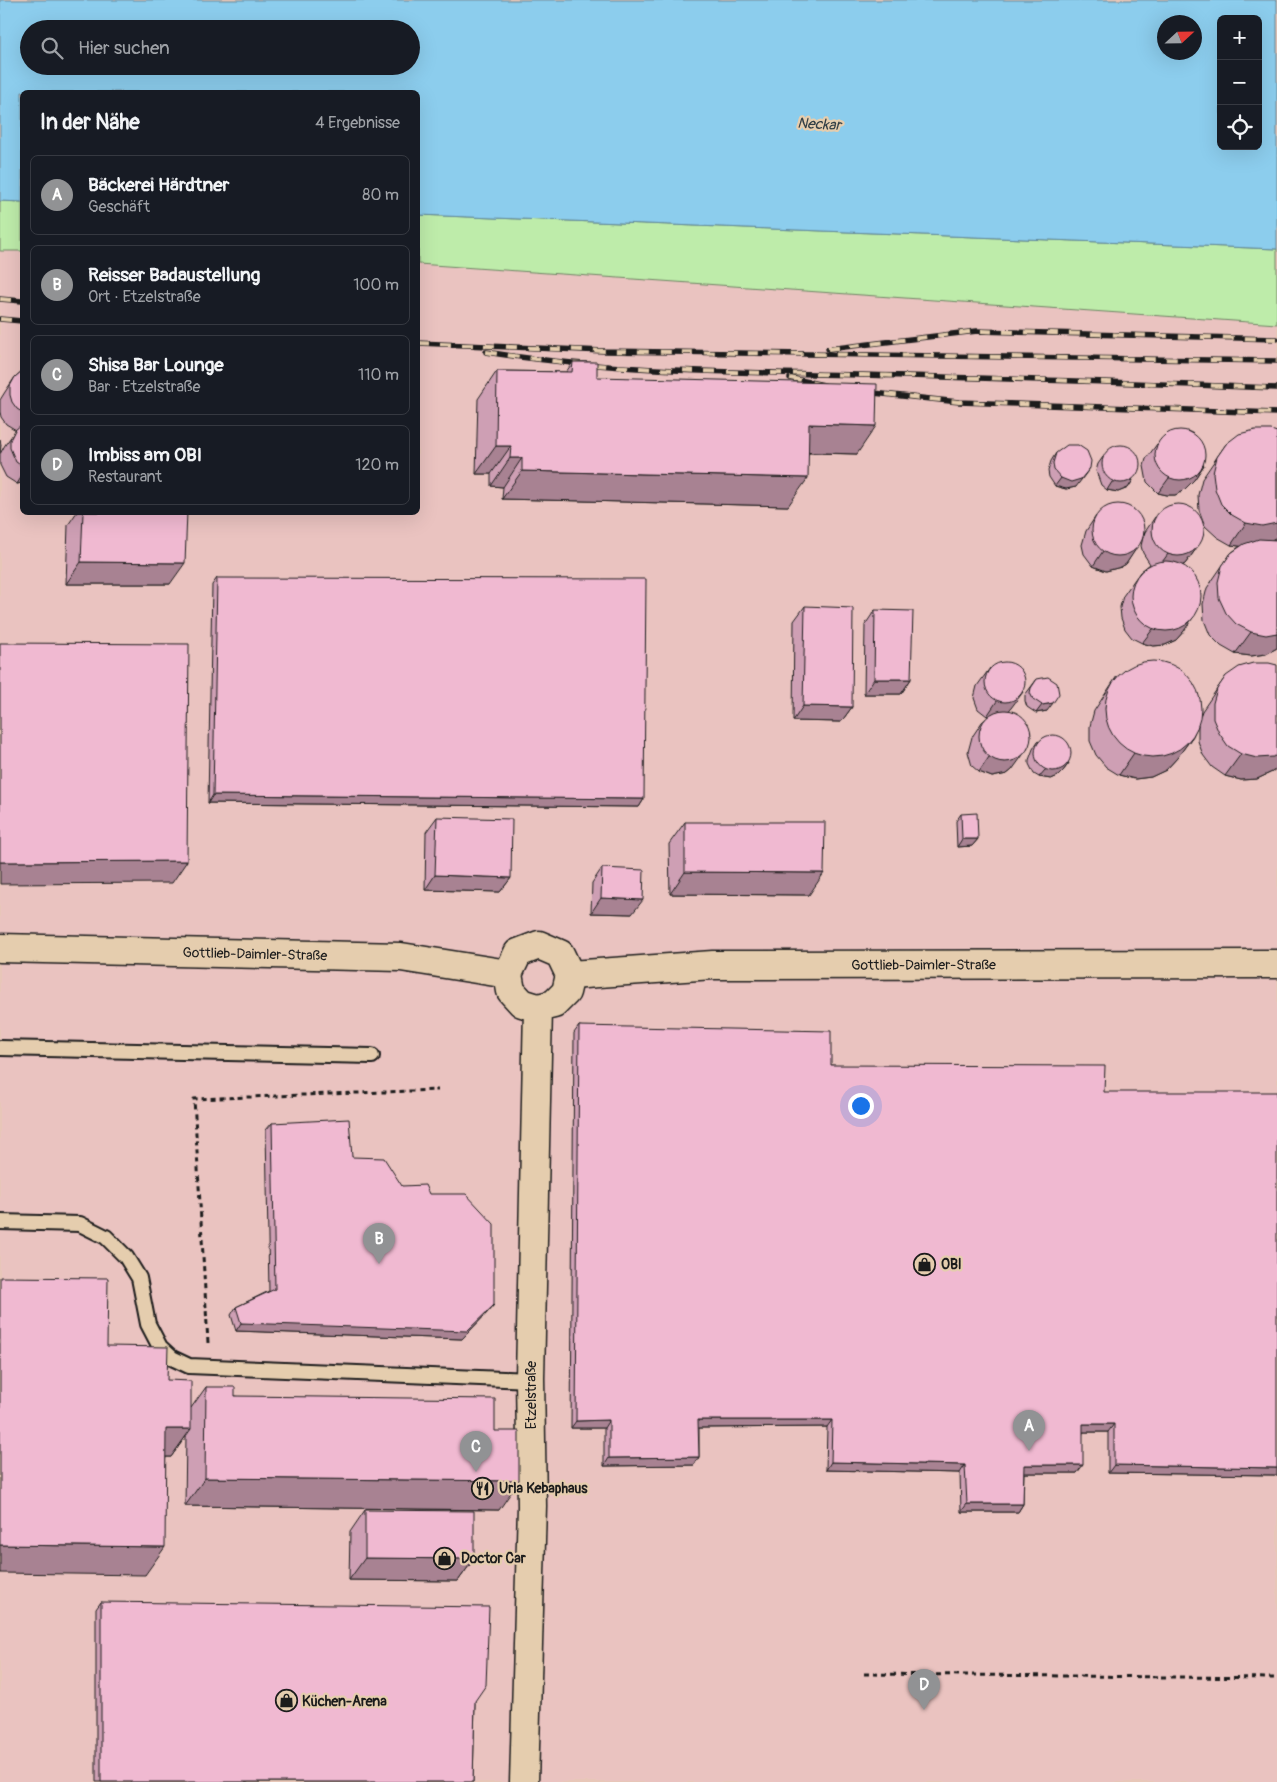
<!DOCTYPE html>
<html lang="de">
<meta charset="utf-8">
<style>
:root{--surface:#171b24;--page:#242831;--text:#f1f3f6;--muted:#9ea1a6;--line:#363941;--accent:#919294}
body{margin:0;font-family:Pangolin,sans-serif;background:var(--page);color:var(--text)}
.controls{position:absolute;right:15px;top:15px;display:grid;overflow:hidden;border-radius:8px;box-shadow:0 5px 20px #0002}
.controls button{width:45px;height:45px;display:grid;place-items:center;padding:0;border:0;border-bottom:1px solid var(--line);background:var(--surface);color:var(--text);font:25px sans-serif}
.compass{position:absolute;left:1157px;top:15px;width:45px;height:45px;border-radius:50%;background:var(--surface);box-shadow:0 5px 20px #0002;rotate:68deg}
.you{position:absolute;left:860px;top:1105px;width:18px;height:18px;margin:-12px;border:4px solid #fff;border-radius:50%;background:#1a73e8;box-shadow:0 0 0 8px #1a73e833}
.badge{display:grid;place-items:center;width:32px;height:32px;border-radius:50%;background:var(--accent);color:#fff;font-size:16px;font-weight:700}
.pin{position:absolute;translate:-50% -41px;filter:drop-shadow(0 1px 2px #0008)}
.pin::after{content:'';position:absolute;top:26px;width:18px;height:15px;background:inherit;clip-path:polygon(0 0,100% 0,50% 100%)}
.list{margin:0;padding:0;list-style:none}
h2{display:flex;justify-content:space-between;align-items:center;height:65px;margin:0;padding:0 20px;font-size:21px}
h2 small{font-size:16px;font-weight:400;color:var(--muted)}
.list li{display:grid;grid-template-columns:32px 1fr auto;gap:15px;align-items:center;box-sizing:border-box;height:80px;margin:0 10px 10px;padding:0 10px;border:1px solid var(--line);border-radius:8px}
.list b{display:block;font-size:19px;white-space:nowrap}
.list p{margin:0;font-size:16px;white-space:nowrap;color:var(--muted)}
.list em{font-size:16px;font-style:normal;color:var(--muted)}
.icon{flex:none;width:28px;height:28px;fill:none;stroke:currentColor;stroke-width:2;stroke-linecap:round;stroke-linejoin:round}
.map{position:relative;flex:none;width:1277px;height:1782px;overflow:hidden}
.search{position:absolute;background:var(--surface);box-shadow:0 5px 20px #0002;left:20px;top:20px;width:400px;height:55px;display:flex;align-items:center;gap:12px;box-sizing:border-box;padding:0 18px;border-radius:28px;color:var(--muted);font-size:19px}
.panel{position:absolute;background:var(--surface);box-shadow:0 5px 20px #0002;left:20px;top:90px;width:400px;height:425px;border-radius:8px}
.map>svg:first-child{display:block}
</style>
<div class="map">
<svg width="1277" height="1782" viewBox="0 0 1277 1782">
<rect width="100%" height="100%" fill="#e8c7b8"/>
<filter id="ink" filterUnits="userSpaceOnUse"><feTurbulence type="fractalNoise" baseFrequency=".02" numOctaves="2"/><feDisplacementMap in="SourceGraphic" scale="10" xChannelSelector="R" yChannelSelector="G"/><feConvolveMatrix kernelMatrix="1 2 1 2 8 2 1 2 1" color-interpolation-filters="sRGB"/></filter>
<g filter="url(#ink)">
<path fill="#eac3c0" d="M0,251h22v261h396v-248l859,60v1458h-1277z"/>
<path fill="#beecaa" stroke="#6d8463" d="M0,201l22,1v49h-22z
M418,215l859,34v75l-859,-60z"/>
<path fill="#8ccded" stroke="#5f8699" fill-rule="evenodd" d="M0,0h1277v249l-859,-34v-123h-396v110l-22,-1zM1221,19h37v127h-37zM1164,22h30v30h-30zM29,29h382v37h-382z"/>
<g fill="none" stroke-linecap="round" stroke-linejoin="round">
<defs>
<path id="lane" d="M0,1048l372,8
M0,1222l80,2 26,13 20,20 13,21 9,46 12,23 12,11 17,8 341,14"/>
<path id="street" d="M524,1782l8,-276 -2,-128 8,-370"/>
<g id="secondary">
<path d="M539,945l21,9 10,21 -4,17 -12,12 -16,4 -16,-5 -11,-12 -3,-17 10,-21z"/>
<path id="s1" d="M0,948l401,9 107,17"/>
<path id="s2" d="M570,975l143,-10 564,-1"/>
</g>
</defs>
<use href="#lane" stroke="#1c1c1c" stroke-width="18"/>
<use href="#street" stroke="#1c1c1c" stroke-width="31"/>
<use href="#secondary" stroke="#1c1c1c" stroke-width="31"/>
<path stroke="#1c1c1c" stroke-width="3" stroke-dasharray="5 4" stroke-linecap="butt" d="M208,1343l-14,-244 244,-9
M864,1674l413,4"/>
<use href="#lane" stroke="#e5cdae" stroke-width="14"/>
<use href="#street" stroke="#e5cdae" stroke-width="28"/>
<use href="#secondary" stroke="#e5cdae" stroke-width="28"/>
<defs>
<path id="rail" d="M0,299l22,2
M0,319l22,2
M418,343l186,8 673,10
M828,349l149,-18 300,8
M486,352c125,20 251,20 377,23 138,3 276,8 414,13
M790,378l34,7
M864,392l95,10 318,11"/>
</defs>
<use href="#rail" stroke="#1c1c1c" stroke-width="5.5"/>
<use href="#rail" stroke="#e5cdae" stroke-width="4" stroke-dasharray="11" stroke-linecap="butt"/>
</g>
<path fill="#ce9fb4" stroke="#1c1c1c" d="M573,362l24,15 260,77 -48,-1 -21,53 -286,-7 1,-12 -12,-1v-12h-15l2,-75 19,-28 69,1z
M22,371v112l-5,1 -11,-7 -6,-12v-11l5,-9 11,-15 -10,-6 -5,-7 -1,-5v-12l5,-8 10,-15z
M1277,432v104l-4,3 4,1v108l-11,6 -15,2 -16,-2 -14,-8 -11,-11 -6,-15 -1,-16 4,-16 24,-35 9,-7 -9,-1 -14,-8 -12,-11 -6,-16 -1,-15 4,-16 24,-35z
M1157,444l47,21 -10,15 -12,12 -7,3h-8l-9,-2 -11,-11 -3,-16 2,-7z
M1056,453l20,34 -10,2 -11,-3 -6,-9 -1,-6 3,-10z
M1103,457l30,23 -5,8 -10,4 -11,-2 -6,-5 -5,-14 2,-7z
M77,512h110l-17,72h-104l2,-59z
M1096,516l48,19 1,-3 10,-15 41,32 -11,15 -2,1 1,66 -8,9 -11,5 -12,1 -11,-3 -10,-5 -7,-9 -4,-11 -1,-11 3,-11 17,-24 10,-8 -7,-11 -2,-7 2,-9 -17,27 -5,3 -15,4 -13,-5 -9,-12 -2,-9 4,-14z
M217,578l427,221 -5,8 -431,-4 4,-218z
M805,606l47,101 -11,15 -48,-1 1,-100z
M875,610l36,69 -10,15h-37l1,-69z
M990,668l19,43 3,59 -5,4 -15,3 -13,-5 -7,-6 -4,-14 4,-15 10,-15 7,-6h-2l-9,-7 -4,-11 3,-12z
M1117,676l82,43 3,-8 24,-35 46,96 -15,7 -16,1 -16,-4 -13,-9 -9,-12 -5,-14v-16l-5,11 -16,22 -11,12 -15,7 -16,2 -16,-4 -13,-8 -10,-12 -6,-14v-15l4,-15z
M1037,679l10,32 -11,2 -9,-6 -2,-6v-6z
M1038,741l31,22 -6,8 -5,5 -7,3 -12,-2 -5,-3 -5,-10v-4l4,-11z
M961,814l17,25 -6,7 -15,1 -1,-26z
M437,817l74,61 -11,14 -75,-2 1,-58z
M685,822l124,73 -139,-1 -1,-50z
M602,868l30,46 -41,-1 1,-30z
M579,1026l252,39 273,27 173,383 -169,-2v-41h-25l-6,41h-53l-1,31 -5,8h-57l-1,-39 -134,-3 1,-43 -128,1v29l-5,8 -90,1v-38h-33l3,-395z
M272,1123l80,34 50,29 86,126 -26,27 -226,-8 -5,-16 5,-8 33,-16 -3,-161z
M107,1346l60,34 24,28 15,-21 29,9 260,35 4,79 -314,-4 1,-70 -15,21h-5l-21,118z
M365,1510l109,49 -16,22 -109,-1 1,-48z
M101,1602l374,99 -2,81h-377v-173z"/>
<path fill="#a88292" stroke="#1c1c1c" d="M809,424l67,2 -19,28 -67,-2z
M496,446h15l-20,28h-15z
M510,458h12l-19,29 -12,-1z
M1204,465l-10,15 -12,12 -7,3h-8l-9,-2 11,-15z
M1090,468l-14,19 -10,2 -11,-3 6,-8z
M522,471l286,7 -20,28 -286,-7z
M22,476v7l-5,1z
M1133,480l-5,8 -10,4 -11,-2 5,-8z
M1246,523h31v13l-2,2 -13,7 -16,2 -15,-2z
M1136,549l-10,15 -5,3 -15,4 -13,-5 10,-15z
M1196,549l-11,15 -13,7 -15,-2 11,-15z
M81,562l104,1 -15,21h-104z
M1194,616l-10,15 -8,9 -11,5 -12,1 -11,-3 11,-14z
M1251,632l26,1v15l-11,6 -15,2 -16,-2z
M874,679h37l-10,15h-37z
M1023,692l-15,20 -15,6 -6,-2 10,-15z
M1053,703l-6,8 -11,2 6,-8z
M803,706l49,1 -11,15 -48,-1z
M1193,736l-16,22 -11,12 -15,7 -16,2 -16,-4 15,-22z
M1028,748l-16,22 -5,4 -15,3 -13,-5 10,-15z
M1241,754l36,1v13l-5,4 -15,7 -16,1 -16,-4z
M1069,763l-6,8 -5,5 -7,3 -12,-2 6,-7z
M213,795l431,4 -5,8 -431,-4z
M962,839h16l-6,7 -15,1z
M187,861l-15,22 -172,1v-22z
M685,872l139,1 -15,22 -139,-1z
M435,875l76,3 -11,14 -75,-2z
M601,898l42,2 -11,14 -41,-1z
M494,1305l-6,7 -26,27 -226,-8 5,-8z
M609,1420l-5,8h-33l5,-7z
M698,1420h134l-5,7 -134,1z
M1083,1424h31l-6,8h-31z
M166,1429h25l-20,28h-25z
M699,1457l-5,8 -90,1 5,-8z
M831,1462l134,3 -5,8 -134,-3z
M1024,1465h59l-6,8h-58z
M1114,1465l163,3v7l-169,-2z
M205,1478l314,3 -20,29 -314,-4z
M967,1504h56l-5,8h-57z
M0,1545l165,2 -20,28 -145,-2z
M365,1558l109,1 -16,22 -109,-1z"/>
<path fill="#f0b9d1" stroke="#1c1c1c" d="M573,362h24v15l280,7 -1,42 -67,-2 -1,54 -286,-7v-13h-12l1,-12h-15l1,-75 75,1z
M22,371v41l-5,-3 -5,-7 -2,-7v-9l5,-9z
M21,425h1v41l-6,-4 -6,-14v-8l5,-10z
M1155 455a25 25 0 1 1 50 0a25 25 0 1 1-50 0Z
M1255,430h16l6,2v91l-15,3 -16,-3 -14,-8 -11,-11 -6,-15 -2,-16 4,-16 9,-13 13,-10z
M0,439l1,6 -1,8z
M1102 464a19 19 0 1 1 38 0a19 19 0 1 1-38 0Z
M1067,445h11l9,6 4,10 -1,7 -9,11 -10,3 -10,-4 -7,-8 -1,-7 3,-10z
M1152 530a26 26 0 1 1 52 0a26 26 0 1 1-52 0Z
M1092 530a26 26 0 1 1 52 0a26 26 0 1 1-52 0Z
M83,512h104l-2,51 -104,-1z
M1259,539l18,1v93l-11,2 -15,-3 -15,-8 -10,-11 -7,-15 -1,-16 4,-16 9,-13 13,-9z
M1131 596a35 35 0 1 1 70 0a35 35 0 1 1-70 0Z
M217,578l429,1 -2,220 -431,-4z
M805,606l48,2 -1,99 -49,-1z
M875,610l38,1 -2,68h-37z
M0,643l189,1 -2,217 -187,1z
M1105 709a48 48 0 1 1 96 0a48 48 0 1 1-96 0Z
M985 682a20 20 0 1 1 40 0a20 20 0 1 1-40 0Z
M1253,663h16l8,2v90l-4,2 -16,1 -16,-4 -13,-8 -9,-13 -6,-14v-16l4,-14 9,-13 13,-9z
M1048,677l9,6 2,11 -6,9 -11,2 -9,-6 -3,-6 1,-5 6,-9z
M979 736a26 26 0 1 1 52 0a26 26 0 1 1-52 0Z
M1035 753a18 18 0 1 1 36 0a18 18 0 1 1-36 0Z
M977,813l1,26h-16l-1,-25z
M437,817l75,2 -1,59 -76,-3z
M685,822h140l-1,51 -139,-1z
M602,868l42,2 -1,30 -42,-2z
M579,1026l252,5v34l274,1 -1,26h173v376l-163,-3v-41h-31v41h-59l-1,39h-56l-2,-39 -134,-3 1,-42h-134l1,37 -90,1v-38l-33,1z
M349,1119l3,38 32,1 18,28 23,-1 4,9h37l28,30v81l-27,26 -226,-8 -5,-16 39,-18 -3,-166z
M0,1277l108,1 -1,68 61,1 -1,33 24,1v48h-25l-1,118 -165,-2z
M206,1387h29v9l260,3v32h24v50l-314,-3z
M365,1510l109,1v48l-109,-1z
M101,1602l388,5 -3,78 -11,16 -2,81h-372z"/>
</g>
<defs>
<symbol id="shop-ring" viewBox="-11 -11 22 22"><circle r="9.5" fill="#e5cdae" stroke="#1c1c1c" stroke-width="1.5"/><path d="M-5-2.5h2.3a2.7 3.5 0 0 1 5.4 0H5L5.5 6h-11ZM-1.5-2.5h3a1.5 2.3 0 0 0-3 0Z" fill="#1c1c1c"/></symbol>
<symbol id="restaurant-ring" viewBox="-11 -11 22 22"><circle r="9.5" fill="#e5cdae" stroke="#1c1c1c" stroke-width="1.5"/><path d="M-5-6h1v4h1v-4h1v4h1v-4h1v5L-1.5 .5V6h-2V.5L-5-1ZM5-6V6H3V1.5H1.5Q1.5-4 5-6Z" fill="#1c1c1c"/></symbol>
</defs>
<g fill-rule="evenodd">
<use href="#shop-ring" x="912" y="1252" width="25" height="25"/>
<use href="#restaurant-ring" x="470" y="1476" width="25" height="25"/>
<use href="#shop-ring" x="432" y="1546" width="25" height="25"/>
<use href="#shop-ring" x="274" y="1688" width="25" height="25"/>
</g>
<g text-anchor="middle" stroke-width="4.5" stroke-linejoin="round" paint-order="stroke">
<g font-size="14" fill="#1c1c1c" stroke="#e5cdae">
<text dy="5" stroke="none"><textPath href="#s1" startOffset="255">Gottlieb-Daimler-Straße</textPath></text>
<text dy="5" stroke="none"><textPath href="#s2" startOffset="354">Gottlieb-Daimler-Straße</textPath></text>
<text transform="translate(531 1395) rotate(-90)" y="5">Etzelstraße</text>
</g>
<g font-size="14" font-weight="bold" fill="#1c1c1c" stroke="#e5cdae" text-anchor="start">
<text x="941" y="1269">OBI</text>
<text x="499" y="1493">Urla Kebaphaus</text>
<text x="461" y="1563">Doctor Car</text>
<text x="302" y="1706">Küchen-Arena</text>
</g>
<g font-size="15" font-style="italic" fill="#323f46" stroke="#e5cdae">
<text transform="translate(819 124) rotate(3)" y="5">Neckar</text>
</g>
</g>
</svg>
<div class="controls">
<button>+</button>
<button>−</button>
<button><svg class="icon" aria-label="locate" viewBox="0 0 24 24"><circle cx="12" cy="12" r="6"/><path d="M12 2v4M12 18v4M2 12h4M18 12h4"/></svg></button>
</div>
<svg class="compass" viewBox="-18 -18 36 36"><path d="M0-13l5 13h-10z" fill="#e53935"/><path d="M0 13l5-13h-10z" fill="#9ea1a6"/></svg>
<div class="you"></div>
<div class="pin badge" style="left:1029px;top:1451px">A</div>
<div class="pin badge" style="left:379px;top:1264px">B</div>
<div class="pin badge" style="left:476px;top:1472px">C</div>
<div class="pin badge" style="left:924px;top:1710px">D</div>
<div class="search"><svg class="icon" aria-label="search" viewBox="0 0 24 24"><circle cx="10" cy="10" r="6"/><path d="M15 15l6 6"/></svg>Hier suchen</div>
<section class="panel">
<h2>In der Nähe<small>4 Ergebnisse</small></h2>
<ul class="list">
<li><span class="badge">A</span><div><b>Bäckerei Härdtner</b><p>Geschäft</p></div><em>80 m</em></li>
<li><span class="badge">B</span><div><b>Reisser Badaustellung</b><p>Ort · Etzelstraße</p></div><em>100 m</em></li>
<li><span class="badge">C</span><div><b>Shisa Bar Lounge</b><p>Bar · Etzelstraße</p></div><em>110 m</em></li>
<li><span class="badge">D</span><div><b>Imbiss am OBI</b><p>Restaurant</p></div><em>120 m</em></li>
</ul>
</section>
</div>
